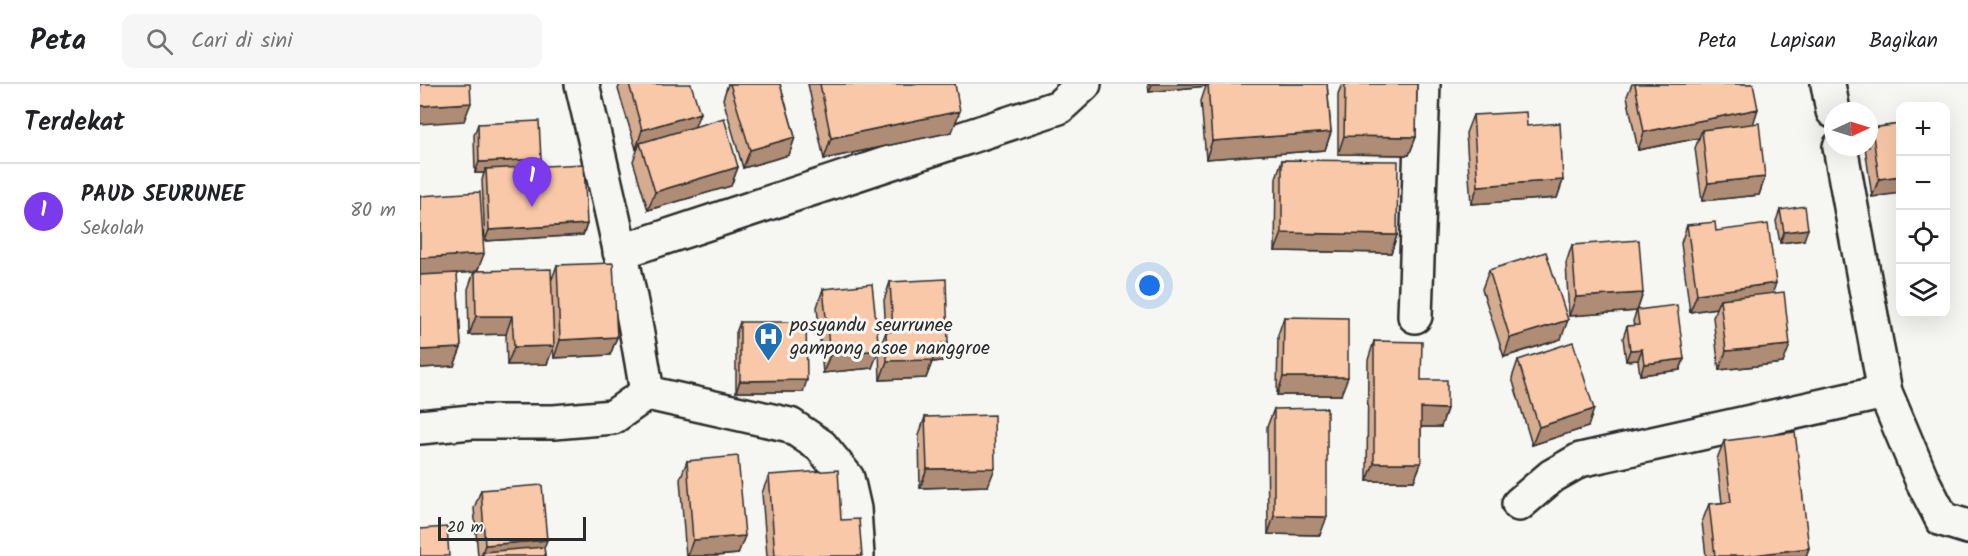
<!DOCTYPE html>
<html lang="id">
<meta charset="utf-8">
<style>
:root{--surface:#fff;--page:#f6f6f6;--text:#202124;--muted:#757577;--line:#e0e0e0;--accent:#7c3aed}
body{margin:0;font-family:Kalam,sans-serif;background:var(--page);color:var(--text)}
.controls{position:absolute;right:18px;top:18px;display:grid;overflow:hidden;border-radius:12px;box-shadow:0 6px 24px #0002}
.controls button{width:54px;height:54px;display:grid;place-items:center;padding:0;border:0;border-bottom:2px solid var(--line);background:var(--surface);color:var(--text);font:30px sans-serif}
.compass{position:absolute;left:1404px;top:18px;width:54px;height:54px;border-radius:50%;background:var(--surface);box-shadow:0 6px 24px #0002;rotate:86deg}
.scale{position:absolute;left:18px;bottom:15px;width:148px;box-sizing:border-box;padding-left:6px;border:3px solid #2b2b2b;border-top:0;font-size:16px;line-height:21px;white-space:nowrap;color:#2b2b2b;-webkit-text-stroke:4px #f6f6f2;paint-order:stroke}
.you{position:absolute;left:730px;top:202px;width:21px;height:21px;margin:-15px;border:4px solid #fff;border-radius:50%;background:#1a73e8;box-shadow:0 0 0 9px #1a73e833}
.badge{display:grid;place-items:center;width:39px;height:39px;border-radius:50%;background:var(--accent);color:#fff;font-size:20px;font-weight:700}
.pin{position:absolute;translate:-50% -50px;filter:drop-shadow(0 2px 3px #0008)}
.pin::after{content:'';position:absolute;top:32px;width:21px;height:18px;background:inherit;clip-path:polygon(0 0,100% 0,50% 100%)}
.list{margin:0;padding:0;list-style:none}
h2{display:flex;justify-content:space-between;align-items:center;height:78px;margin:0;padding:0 24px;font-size:26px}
h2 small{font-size:20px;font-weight:400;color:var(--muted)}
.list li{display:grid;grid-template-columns:39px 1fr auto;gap:18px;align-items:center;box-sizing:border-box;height:96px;padding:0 24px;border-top:2px solid var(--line)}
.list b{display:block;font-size:22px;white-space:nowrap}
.list p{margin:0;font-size:20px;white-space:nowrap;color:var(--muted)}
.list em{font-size:20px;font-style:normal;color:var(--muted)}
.icon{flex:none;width:33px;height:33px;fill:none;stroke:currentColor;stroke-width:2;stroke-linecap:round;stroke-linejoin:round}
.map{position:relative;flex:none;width:1548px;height:472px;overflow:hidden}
header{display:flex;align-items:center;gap:36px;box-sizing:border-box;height:84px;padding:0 30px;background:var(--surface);border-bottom:2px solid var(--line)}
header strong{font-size:28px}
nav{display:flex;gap:33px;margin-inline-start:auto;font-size:21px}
.search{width:420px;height:54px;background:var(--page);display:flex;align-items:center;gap:15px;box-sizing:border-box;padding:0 21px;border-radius:12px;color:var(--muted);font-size:22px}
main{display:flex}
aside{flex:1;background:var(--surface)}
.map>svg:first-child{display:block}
</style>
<header>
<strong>Peta</strong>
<div class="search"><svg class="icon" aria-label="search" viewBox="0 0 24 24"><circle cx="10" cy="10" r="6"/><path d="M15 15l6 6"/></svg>Cari di sini</div>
<nav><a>Peta</a><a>Lapisan</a><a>Bagikan</a></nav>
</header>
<main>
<aside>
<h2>Terdekat<small></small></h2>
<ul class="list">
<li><span class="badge">1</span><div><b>PAUD SEURUNEE</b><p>Sekolah</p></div><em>80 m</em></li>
</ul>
</aside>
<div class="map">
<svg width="1548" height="472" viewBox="0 0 1548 472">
<rect width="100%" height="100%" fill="#f6f6f2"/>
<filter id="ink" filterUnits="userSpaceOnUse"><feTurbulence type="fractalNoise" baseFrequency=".0167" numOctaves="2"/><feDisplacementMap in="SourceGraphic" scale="12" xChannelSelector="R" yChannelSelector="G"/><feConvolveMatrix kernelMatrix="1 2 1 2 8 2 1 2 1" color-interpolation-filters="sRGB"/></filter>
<g filter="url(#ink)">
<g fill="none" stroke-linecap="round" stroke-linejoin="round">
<defs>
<path id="minor" d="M1408,0l5,27
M1420,63l45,245 37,88 20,39 26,8
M200,168l439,-145 25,-23
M995,232l8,-232
M227,309l143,32 31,21 26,32 7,31 3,47
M0,343l51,-5h83l59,-5 34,-24c-16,-104 -41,-206 -65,-309
M1099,420l33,-28 28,-16 305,-68"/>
</defs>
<use href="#minor" stroke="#2b2b2b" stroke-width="38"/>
<use href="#minor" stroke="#f6f6f2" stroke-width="33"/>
</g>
<path fill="#d5ac90" stroke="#2b2b2b" stroke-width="1.5" d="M200,0h9l66,43 43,40 -7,19 -83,24 -15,-49 5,-13 -2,1 -18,-60z
M308,0h52l15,53 -6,18 -46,13 -20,-69z
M388,0h147l-3,48 -128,27z
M728,0h179l4,48 -6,18 -119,9 -5,-58 5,-15 -57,6z
M922,0h75l-1,53 -7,18 -71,-1v-60z
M1212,0h121v40l12,53 -6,18 -57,6 -7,-53 4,-10 -61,12 -11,-54z
M1053,31l54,11 36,54 -6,18 -86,6 -5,-71z
M58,40l63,35 -2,7 48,58 -4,11 -98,6 -3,-61 2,-7h-9l-1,-38z
M1480,40l-28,73 -7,-50h4v-11l3,-8z
M862,76l115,75 -6,18 -116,-2 1,-73z
M0,112l58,75 74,8 5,-14 60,72 -7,18 -56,3 -1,-10 -6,16 -40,1 -1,-31 -37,1 -1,-46 6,-17 -17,1 4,75 -7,18 -34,2z
M1360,126l24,30 -24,3 -4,-22z
M1267,141l29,6 56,62 11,70 -64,7 -6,-53 3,-9 -26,4 -9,-69z
M1152,161l71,48 -6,18 -68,5 -3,-53z
M1069,186l72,69 -57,18 -22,-68z
M470,198l58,61 -6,18 -10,1 -6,16 -46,2 -1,-30 7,-18 -2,-32z
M403,205l49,79 -49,5 -6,-66z
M1217,226l47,49 -4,11 -40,5 -2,-15 -12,1 -3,-23 4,-12h7l-1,-5z
M864,233l57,78h-64l1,-60z
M320,238l63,70h-67v-59z
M954,257l47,39 20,47h-20v36l-7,18h-47l1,-121z
M1098,276l70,67 -56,18 -20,-67z
M854,325l46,126 -52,-1 -1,-107z
M505,333l63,69 -68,2 -1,-53z
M1304,357l85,107 -3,8h-100l-4,-34 7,-18 13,-1 -5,-44z
M267,377l51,93 -23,2h-29l-6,-77z
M349,391l72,45 21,36h-95l-5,-63z
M61,406l63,57 1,9h-67l-4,-48z"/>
<path fill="#ae8c76" stroke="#2b2b2b" stroke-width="1.5" d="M732,0h55l-1,2 -57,6z
M51,19l-7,18 -44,3v-18z
M1338,25l-6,19 -50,2 -3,8 -61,12 6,-18z
M540,27l-8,21 -128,27 7,-21z
M280,29l-7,18 -53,12 -2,5 -2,1 6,-19z
M911,48l-6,18 -119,9 6,-18z
M924,52l72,1 -7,18 -71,-1z
M375,53l-6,18 -46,13 7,-18z
M121,75l-4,11 -51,-1 -2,4h-9l4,-11z
M318,83l-7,19 -83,24 7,-18z
M1480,92v17l-28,4 7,-18z
M1345,93l-6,18 -57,6 6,-18z
M1143,96l-6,18 -86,6 7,-18z
M167,140l-4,11 -98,6 4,-11z
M1388,145l-4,11 -24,3 4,-11z
M862,149l115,2 -6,18 -116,-2z
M64,170l-7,18 -57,4v-18z
M1356,199l-6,18 -50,-2 -4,9 -26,4 7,-18z
M1223,209l-6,18 -68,5 7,-19z
M56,232h36l-6,18 -37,1z
M1148,236l-7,19 -57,18 6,-19z
M197,253l-7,18 -56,3 6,-18z
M528,259l-6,18 -10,1 -6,16 -46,2 7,-19 45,-17z
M1370,261l-7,18 -64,7 7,-19z
M134,262l-7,18 -40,1 7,-18z
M41,264l-7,18 -34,2v-18z
M1222,265l-4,11 -12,1 4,-11z
M459,266l-7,18 -49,5 7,-18z
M1264,275l-4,11 -40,5 4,-11z
M863,293h65l-7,18h-64z
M387,296l-4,12h-67l4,-11z
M1001,324l26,1 -6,18h-27z
M1174,325l-6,18 -56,18 7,-18z
M954,379h47l-7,18h-47z
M575,384l-7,18 -68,2 7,-19z
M854,432l53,1 -7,18 -52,-1z
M325,452l-7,18 -23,2h-28l6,-16z
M127,456l-6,16 -58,-4 -2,4 4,-11z
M1389,464l-3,8h-60z"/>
<path fill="#f8c8a8" stroke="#2b2b2b" stroke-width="1.5" d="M0,0h50l1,19 -51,3z
M209,0h62l9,29 -58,17z
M310,0h50l15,53 -45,13z
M400,0h135l5,27 -129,27z
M788,0h119l4,48 -119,9z
M925,0h72l-1,53 -72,-1z
M1215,0h118l5,25 -114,23z
M1106,28l1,14 33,-3 3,57 -85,6 -5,-71z
M304,34l14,49 -83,25 -15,-49z
M119,37l2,38 -62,3 -1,-38z
M1339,39l6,54 -57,6 -6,-53z
M1480,40v52l-21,3 -7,-51z
M862,76l116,1 -1,74 -115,-2z
M164,80l3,60 -98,6 -3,-61z
M60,108l4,62 -64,4v-62z
M1385,122l3,23 -24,3 -4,-22z
M1295,138l1,9 52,-7 8,59 -79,11 -10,-69z
M1219,156l4,53 -67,4 -4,-52z
M1126,168l22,68 -58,18 -21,-68z
M193,179l4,74 -57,3 -3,-75z
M131,185l3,77 -40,1 -2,-31h-36l-1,-45z
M37,189l4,75 -41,2v-75z
M526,195l2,64 -16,1 1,16 -46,1 -1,-29 7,-1 -3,-49z
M452,200l7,66 -49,5 -7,-66z
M1364,208l6,53 -64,6 -6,-52z
M1257,221l7,54 -40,5 -2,-15 -12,1 -3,-24 12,-1 -2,-15z
M864,233l64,1v59h-65z
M320,238h66l1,58 -67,1z
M954,257l48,1 -1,38h26v29l-26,-1v55h-47z
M1153,258l21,67 -55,18 -21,-67z
M907,324v109l-53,-1v-107z
M574,331l1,53 -68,1 -2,-52z
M1375,348l14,116 -63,8h-31l-6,-52 22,-2 -7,-61z
M318,372l7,80 -52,4 -6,-79z
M418,386l3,50 18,-1 3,37h-87l-6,-81z
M122,401l5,55 -62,5 -4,-55z
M27,443l2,29h-29v-27z
M124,463l1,9h-62v-4z"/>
</g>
<defs>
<symbol id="hospital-pin" viewBox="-11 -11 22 30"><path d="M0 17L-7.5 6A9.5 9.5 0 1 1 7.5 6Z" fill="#1f6fb2" stroke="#f6f6f2"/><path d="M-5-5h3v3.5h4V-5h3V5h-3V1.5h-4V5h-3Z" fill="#fff"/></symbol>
</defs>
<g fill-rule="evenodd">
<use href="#hospital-pin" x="332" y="236" width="33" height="45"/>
</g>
<g text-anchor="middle" stroke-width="6" stroke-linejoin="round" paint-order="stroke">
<g font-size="20" fill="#2b2b2b" stroke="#f6f6f2" text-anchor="start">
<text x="370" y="247">posyandu seurrunee<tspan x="370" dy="23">gampong asoe nanggroe</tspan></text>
</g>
</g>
</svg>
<div class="controls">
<button>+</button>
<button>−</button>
<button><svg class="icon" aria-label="locate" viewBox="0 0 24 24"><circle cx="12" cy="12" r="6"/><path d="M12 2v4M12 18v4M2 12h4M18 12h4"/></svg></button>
<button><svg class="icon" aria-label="layers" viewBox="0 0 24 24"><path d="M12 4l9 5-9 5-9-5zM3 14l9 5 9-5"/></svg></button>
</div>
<svg class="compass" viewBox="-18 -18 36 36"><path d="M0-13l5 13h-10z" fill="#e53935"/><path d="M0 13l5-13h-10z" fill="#757577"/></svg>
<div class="scale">20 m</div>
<div class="you"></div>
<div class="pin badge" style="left:112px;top:123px">1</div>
</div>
</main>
